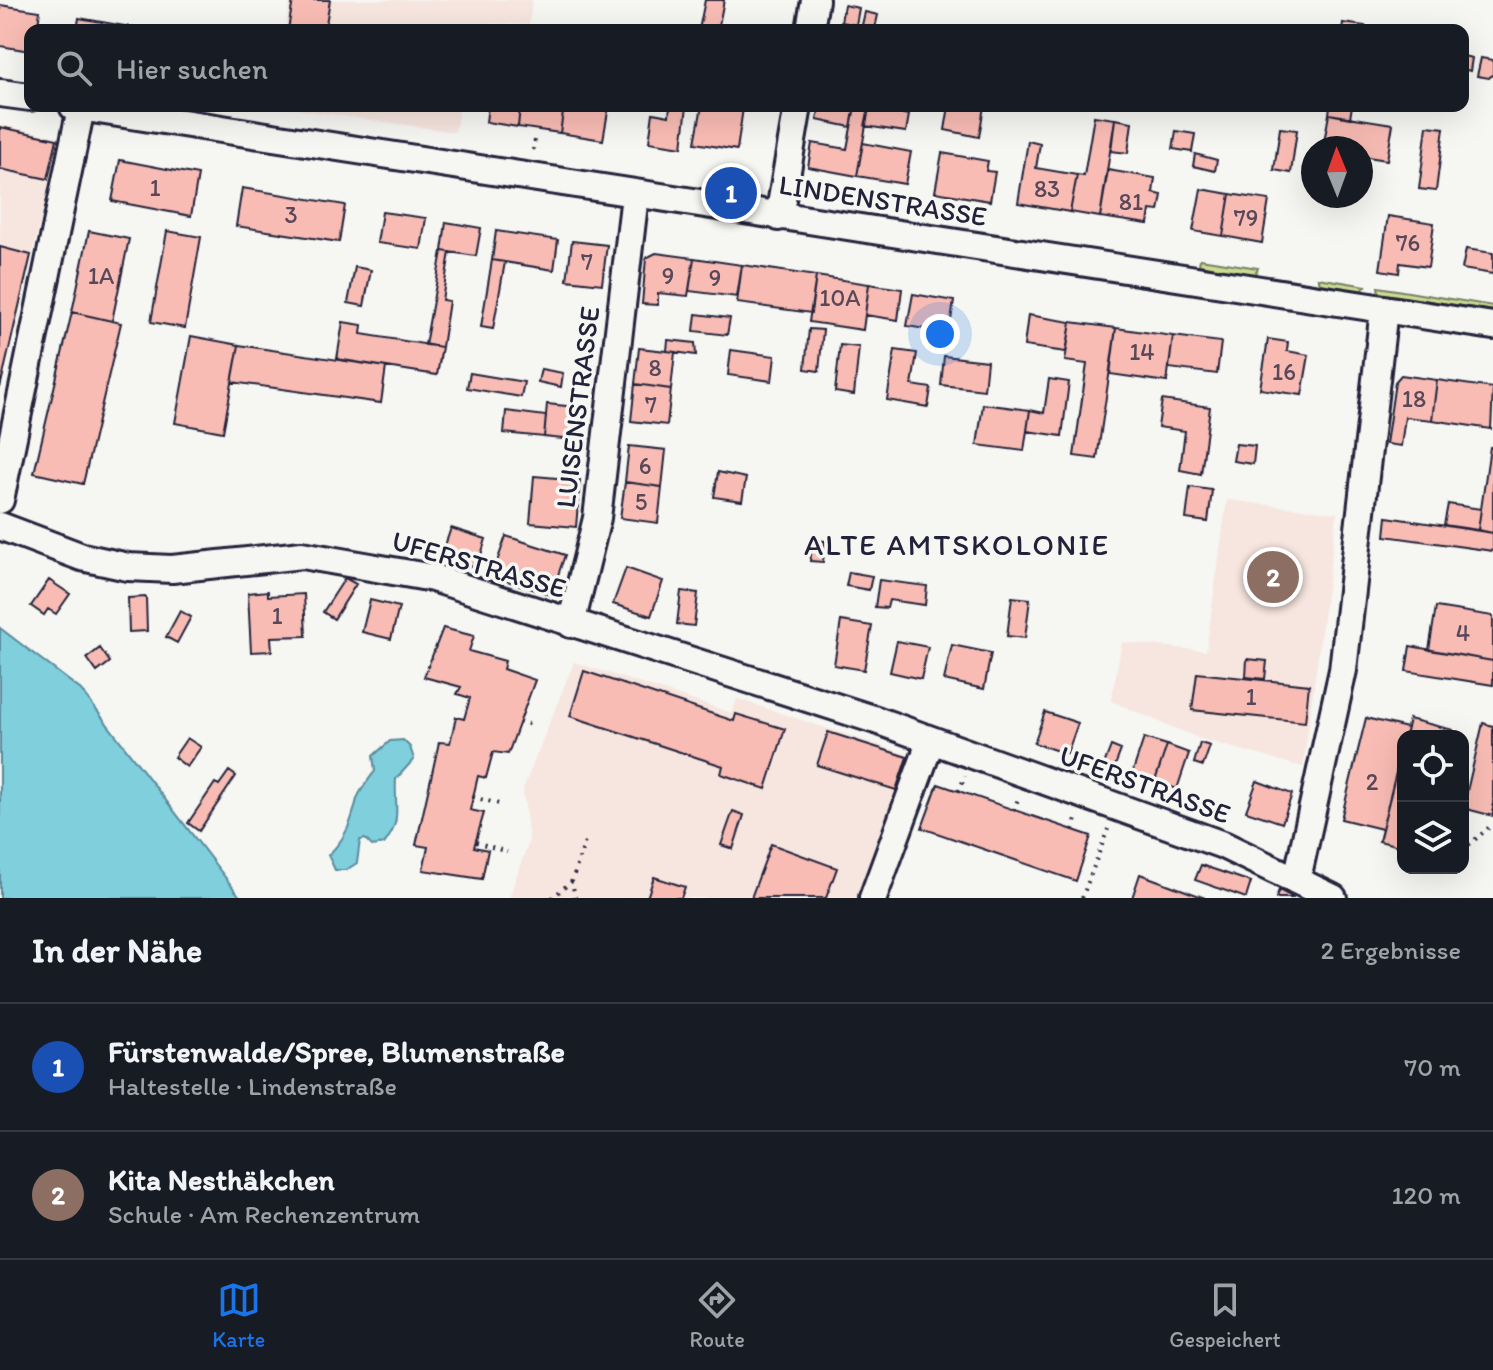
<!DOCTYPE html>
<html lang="de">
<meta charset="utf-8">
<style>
:root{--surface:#171b24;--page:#20242c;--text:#f1f3f6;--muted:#9ea1a6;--line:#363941;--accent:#1a73e8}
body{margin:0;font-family:Itim,sans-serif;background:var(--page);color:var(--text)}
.controls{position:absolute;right:24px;bottom:24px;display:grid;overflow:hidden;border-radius:16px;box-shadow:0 8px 32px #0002}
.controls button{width:72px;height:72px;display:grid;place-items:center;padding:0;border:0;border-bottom:2px solid var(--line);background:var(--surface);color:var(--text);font:40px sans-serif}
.compass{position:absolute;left:1301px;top:136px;width:72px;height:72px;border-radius:50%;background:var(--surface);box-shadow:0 8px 32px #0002;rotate:359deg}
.you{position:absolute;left:940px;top:334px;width:28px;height:28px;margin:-20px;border:6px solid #fff;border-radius:50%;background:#1a73e8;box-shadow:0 0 0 12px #1a73e833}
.badge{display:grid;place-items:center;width:52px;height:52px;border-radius:50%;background:var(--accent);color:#fff;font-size:26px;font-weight:700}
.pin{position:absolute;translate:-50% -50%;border:4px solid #fff;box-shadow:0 2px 8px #0006}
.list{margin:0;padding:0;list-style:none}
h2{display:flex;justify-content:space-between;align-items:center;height:104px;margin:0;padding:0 32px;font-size:34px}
h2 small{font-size:26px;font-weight:400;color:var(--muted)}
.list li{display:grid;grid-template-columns:52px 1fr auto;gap:24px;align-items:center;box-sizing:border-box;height:128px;padding:0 32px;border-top:2px solid var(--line)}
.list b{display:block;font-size:30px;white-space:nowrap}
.list p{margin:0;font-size:26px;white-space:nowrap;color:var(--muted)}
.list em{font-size:26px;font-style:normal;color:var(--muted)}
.icon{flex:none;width:44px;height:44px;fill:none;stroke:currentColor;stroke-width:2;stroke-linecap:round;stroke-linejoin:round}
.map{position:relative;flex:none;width:1493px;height:898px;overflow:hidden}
.search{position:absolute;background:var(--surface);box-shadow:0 8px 32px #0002;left:24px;right:24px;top:24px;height:88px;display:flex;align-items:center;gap:20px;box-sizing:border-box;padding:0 28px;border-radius:16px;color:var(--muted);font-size:30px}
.sheet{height:360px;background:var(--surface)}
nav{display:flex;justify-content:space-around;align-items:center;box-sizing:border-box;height:112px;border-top:2px solid var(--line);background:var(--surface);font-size:22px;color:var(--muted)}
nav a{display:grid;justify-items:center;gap:4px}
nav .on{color:var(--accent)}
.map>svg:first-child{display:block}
</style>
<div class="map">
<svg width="1493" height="898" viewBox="0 0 1493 898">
<rect width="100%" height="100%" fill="#f6f6f2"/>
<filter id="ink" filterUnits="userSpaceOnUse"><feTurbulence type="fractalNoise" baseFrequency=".0125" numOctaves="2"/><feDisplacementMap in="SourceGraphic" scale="16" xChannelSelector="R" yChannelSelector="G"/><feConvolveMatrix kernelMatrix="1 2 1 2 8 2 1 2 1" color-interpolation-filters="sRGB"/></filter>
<g filter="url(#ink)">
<path fill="#f7e5df" d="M290,0h242l-3,25 -51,-2 -2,7h-191z
M273,106h187l-5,26z
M0,125l60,12 -60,254z
M1227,500l110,13 -34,254 -105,-29 -87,-37 11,-59 84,9z
M574,662l158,51 5,-14 172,56 -51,143h-349l20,-57 -6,-52z"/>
<path fill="#cbdc90" stroke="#767f66" stroke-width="2" d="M1200,259l58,9 -3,6 -56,-9z
M1318,278l48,8 -4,5 -41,-6z
M1378,287l115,19v5l-114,-18z"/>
<path fill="#7fcfdc" stroke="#5a8a9c" stroke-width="2" d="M0,628l81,62 160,208h-241z
M403,740l7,7 4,12 -18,20c-2,27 7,42 -12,65l-12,2 -7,-7 -5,1 -3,23 -11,7h-11l-7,-15c18,-16 24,-35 29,-56 3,-9 12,-20 18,-28l-2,-15 17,-15z"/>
<path fill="#f8bcb4" stroke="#22223b" stroke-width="2" d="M293,0h37l-5,30h-37z
M705,0h19l-6,30h-19z
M0,5l40,6 -3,19h-7v21l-30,-5z
M844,5l15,3 -3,17 -15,-3z
M865,12l13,3 -3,13 -13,-3z
M79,18l57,10 -1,2h-58z
M1343,23l22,3 -1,4h-22z
M1463,56l9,2 -2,13 -7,-2z
M1481,58l12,2v14l-4,4 -12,-2z
M488,106h32l-2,21 -32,-5z
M520,106h44l-4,27 -42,-6z
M564,106h45l-6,34 -43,-7z
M670,106h17l-5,41 -33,-5 4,-29 16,3z
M702,106l41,2 -6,42 -42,-7z
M820,106h35l-4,21 -34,-7z
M855,106l14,2 -12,68 -49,-9 4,-24 35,6z
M949,106h35l-5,31 -34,-7z
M1330,106h22l-2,12 -21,-4z
M869,108l40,7 -3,17 -41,-6z
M1329,114l64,10 -6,36 -26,-4v-8h-38z
M1094,116l21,3 -15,98 -30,-5 7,-37 7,1z
M1115,119l17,3 -4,31 -17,-2z
M1427,126l17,2 -8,63 -17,-2z
M0,127l57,12 -9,40 -48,-10z
M1280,128l17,2 -6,43 -17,-3z
M1176,131l19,3 -3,18 -19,-3z
M1028,141l12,3 -4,24 41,7 -7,37 -52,-9z
M863,143l48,9 -6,32 -48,-8z
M942,153l46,8 -2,10 9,1 -5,29 -55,-9z
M1195,154l22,6 -2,11 -22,-5z
M120,160l78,15 -7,41 -79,-15z
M1108,170l47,8 -2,15 9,2 -3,16 -9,-1 -2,14 -48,-7z
M242,188l103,17 -6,37 -103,-16z
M1201,189l29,5 -7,42 -30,-5z
M1230,194l39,6 -7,43 -39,-7z
M382,212l44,6 -5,31 -44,-6z
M1388,216l46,7 -6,44 -28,-4 -1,10 -19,-3z
M446,222l35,6 -5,28 -34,-5z
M89,231l40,8 -17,82 -40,-9z
M167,231l34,6 -16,91 -34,-6z
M496,231l62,9 -4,30 -62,-10z
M572,241l35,4 -5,39 -35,-4z
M0,247l31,8 -31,133z
M1466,249l27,4v21l-31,-5z
M442,251l8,1 -8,48 7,1 -7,46 -17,-2z
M656,253l38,5 -6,38 -30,-3v12l-16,-1 4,-46z
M694,258l48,7 -5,32 -48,-6z
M492,260l13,2 -12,67 -12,-2z
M742,265l74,11 -5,37 -74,-10z
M355,267l16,3 -7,36 -16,-3z
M816,276l53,8 -6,46 -54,-8z
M869,284l33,5 -4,31 -33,-5z
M913,294l41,7 -5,32 -42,-7z
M72,312l49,11 -38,161 -49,-11z
M696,314l34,4 -3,17 -33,-4z
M1028,315l43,7 -5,30 -42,-6z
M343,322l19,3 -1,9 81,13 -5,28 -100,-16z
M1071,322l45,6 -19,131 -23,-3 13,-92 -22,-3z
M1116,328l57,8 -6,46 -57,-8z
M809,329l14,1 -4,41 -14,-2z
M191,336l48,9 -16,87 -48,-9z
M1173,336l48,6 -4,32 -48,-6z
M1268,339l20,3 -1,9 22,4 -7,40 -42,-6z
M668,340l27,3 1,12 -29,-4z
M239,345l147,22 -5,36 -149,-21z
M840,345l19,2 -5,48 -19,-3z
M639,348l36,4 -4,37 -36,-5z
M731,350l44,6 -3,25 -44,-6z
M895,350l22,3 -5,32 19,3 -3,19 -41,-7z
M944,356l43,5 -3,29 -43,-5z
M541,369l22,4 -2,14 -23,-5z
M470,373l54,9 -3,15 -54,-9z
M1401,375l36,5 -5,40 -27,-3 -4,29 -15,-2 9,-62z
M1049,379l20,3 -7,54 -35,-5 3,-21 14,3z
M1437,380l56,8 -2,41 -59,-9z
M635,384l36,5 -4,36 -36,-4z
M1162,400l48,7 -9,67 -21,-4 5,-39 -27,-4z
M547,404l38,4 -3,33 -38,-4z
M983,404l47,6 -6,41 -47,-6z
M506,411l40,5 -2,21 -40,-4z
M1236,444l19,2 -2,18 -20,-3z
M629,446l37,4 -4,37 -37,-5z
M1490,447l3,1v85l-15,-3z
M718,472l28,6 -4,23 -28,-4z
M534,476l46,4 -4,47 -46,-4z
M625,482l37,5 -4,36 -38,-5z
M1190,487l22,3 -4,32 -22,-3z
M1448,504l33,5 -3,21 -34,-5z
M1387,517l106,16v18l-108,-15z
M451,528l35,11 -9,29 -36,-11z
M506,536l59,19 -14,40 -59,-19z
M813,540l12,1 -2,21 -13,-1z
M626,568l37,13 -12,35 -38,-12z
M849,572l23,4 -3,14 -23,-4z
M345,578l11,6 -22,35 -11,-7z
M49,580l21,14 -14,20 -8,-5 -4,6 -13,-9z
M879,580l48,6 -2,19 -36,-5 -2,8 -12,-1z
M268,591v5l36,-2 2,42 -35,1 1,14 -21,1 -3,-59z
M681,591l17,2 -4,33 -17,-2z
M146,597l1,34 -18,1 -1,-34z
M1012,597l18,2 -5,39 -18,-2z
M370,600l29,7 -8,32 -29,-7z
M1436,607l57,9v45l-64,-11z
M180,611l11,6 -14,26 -11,-6z
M841,621l31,5 -8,44 -30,-5z
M443,628l31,8 -5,15 36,10 -2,8 32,11 -27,74 -15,-2 -7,26 -8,-2 -8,34 14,3 -10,34 14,3 -6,29 -59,-9 5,-23 -12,-2 23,-103 11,1 6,-26 8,2 6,-21 -13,-4 4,-7 -37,-10z
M897,641l31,6 -7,32 -31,-7z
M952,645l39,8 -7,36 -40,-9z
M1410,646l83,15v24l-87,-14z
M100,648l10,14 -13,10 -10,-14z
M1247,659l20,2 -2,18 -19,-2z
M584,671l150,50 2,-7 49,15 -19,60 -45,-15 2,-8 -153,-50z
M1197,673l112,12 -4,37 -113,-12z
M1045,712l33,11 -11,31 -33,-11z
M1366,718l41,10 -25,101 -41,-10z
M1409,719l44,11 -1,6h-47z
M1483,723l10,3v90l-30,-8z
M828,732l79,25 -11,33 -79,-25z
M187,738l14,9 -14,20 -13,-10z
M1144,738l23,7 -12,36 -23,-7z
M1200,743l10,3 -7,20 -9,-3z
M1167,745l22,8 -12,36 -22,-8z
M1403,745v102l-24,-6z
M1111,746l10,4 -8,21 -10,-4z
M229,771l7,5 -37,55 -11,-8 27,-40 4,2z
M1257,781l35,13 -10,29 -36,-12z
M938,784l153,52 -15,45 -154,-53z
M733,811l11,4 -11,34 -12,-4z
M771,844l66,24 -11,30h-75z
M1201,865l50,17 -5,16 -51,-18z
M1140,874l65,24h-73z
M654,877l31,10 -4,11h-34z
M1279,890l15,8h-18z"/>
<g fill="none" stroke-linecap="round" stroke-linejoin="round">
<defs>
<path id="minor" d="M810,30l5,-30
M0,93l30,4
M73,106l1420,220
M779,217l19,-111
M0,500l81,-392
M0,526l82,31 46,10 44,2 130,-14 131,23 443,142 347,125 110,53
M571,624l26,-106 38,-323
M1297,879l46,-209 41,-361
M873,898l58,-158"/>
</defs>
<use href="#minor" stroke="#22223b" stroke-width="32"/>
<path stroke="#22223b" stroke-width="4" stroke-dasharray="2 6" stroke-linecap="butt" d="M533,150l2,-10
M519,722l13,3
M959,791l6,-15
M473,797l30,8
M1014,810l5,-14
M1073,830l4,-14
M476,842l31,10
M1463,850l30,-26
M552,898l20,-17
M575,898l-3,-17 13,-40
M1082,898l26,-69"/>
<use href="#minor" stroke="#f6f6f2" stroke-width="26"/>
</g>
</g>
<g text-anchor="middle" stroke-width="7" stroke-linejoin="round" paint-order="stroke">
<g font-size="24" fill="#584859">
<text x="155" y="196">1</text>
<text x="1047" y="197">83</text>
<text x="1131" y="210">81</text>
<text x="291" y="223">3</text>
<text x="1246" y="226">79</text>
<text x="1408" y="251">76</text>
<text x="587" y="270">7</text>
<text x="101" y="284">1A</text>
<text x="668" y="284">9</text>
<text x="715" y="286">9</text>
<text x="840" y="306">10A</text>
<text x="1142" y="360">14</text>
<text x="655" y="376">8</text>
<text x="1284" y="380">16</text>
<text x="1414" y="407">18</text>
<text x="651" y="413">7</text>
<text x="645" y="474">6</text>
<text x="641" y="510">5</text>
<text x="277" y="624">1</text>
<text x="1463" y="641">4</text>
<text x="1251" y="705">1</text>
<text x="1372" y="790">2</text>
</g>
<g font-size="28" fill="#22223b" stroke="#f6f6f2">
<text transform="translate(883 200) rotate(9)" y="10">LINDENSTRASSE</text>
<text transform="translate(577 407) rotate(-83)" y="10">LUISENSTRASSE</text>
<text transform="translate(479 564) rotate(16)" y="10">UFERSTRASSE</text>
<text transform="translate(1145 784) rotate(20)" y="10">UFERSTRASSE</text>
</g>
<g font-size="30" letter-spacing="2" fill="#22223b" stroke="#f6f6f2">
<text x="957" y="555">ALTE AMTSKOLONIE</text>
</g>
</g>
</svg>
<div class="controls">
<button><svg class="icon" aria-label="locate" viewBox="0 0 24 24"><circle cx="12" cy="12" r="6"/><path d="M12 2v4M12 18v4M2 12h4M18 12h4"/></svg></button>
<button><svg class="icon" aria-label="layers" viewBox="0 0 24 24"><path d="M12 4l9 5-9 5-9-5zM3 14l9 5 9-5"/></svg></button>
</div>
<svg class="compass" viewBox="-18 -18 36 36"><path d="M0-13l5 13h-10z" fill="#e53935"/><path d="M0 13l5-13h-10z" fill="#9ea1a6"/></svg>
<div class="you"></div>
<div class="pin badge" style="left:731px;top:193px;background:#1a4fb4">1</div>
<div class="pin badge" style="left:1273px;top:577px;background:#8d6e63">2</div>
<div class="search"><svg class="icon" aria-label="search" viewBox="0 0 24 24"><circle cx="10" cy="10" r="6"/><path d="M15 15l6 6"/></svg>Hier suchen</div>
</div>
<section class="sheet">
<h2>In der Nähe<small>2 Ergebnisse</small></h2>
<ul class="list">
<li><span class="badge" style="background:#1a4fb4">1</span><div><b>Fürstenwalde/Spree, Blumenstraße</b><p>Haltestelle · Lindenstraße</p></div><em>70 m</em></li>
<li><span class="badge" style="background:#8d6e63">2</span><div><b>Kita Nesthäkchen</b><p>Schule · Am Rechenzentrum</p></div><em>120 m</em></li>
</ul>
</section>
<nav>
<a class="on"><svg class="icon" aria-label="map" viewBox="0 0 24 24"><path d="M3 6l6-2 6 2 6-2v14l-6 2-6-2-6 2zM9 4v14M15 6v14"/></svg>Karte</a>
<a><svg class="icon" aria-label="directions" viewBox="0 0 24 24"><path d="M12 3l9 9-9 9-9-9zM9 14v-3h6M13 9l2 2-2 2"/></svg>Route</a>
<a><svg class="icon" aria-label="saved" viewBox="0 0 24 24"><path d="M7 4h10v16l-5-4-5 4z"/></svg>Gespeichert</a>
</nav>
